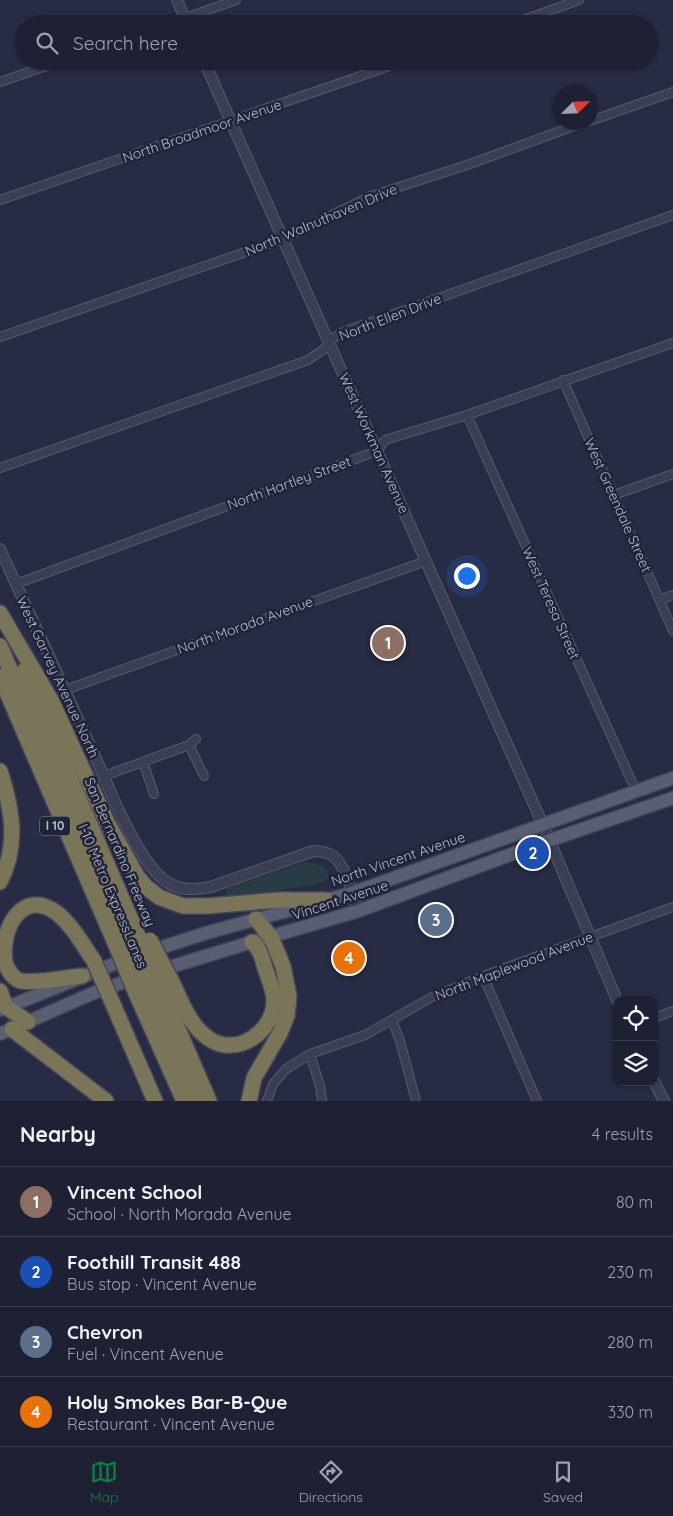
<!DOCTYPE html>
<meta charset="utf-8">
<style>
:root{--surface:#1d2133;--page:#2a2e3f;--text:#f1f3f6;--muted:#a0a3ac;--line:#3b3e4e;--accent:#0b8043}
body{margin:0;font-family:Quicksand,sans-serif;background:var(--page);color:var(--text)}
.controls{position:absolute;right:15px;bottom:15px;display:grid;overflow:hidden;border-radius:10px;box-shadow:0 1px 4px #0004}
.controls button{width:45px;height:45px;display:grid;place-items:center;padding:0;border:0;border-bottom:1px solid var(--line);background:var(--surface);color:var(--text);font:25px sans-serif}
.compass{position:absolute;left:553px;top:85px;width:45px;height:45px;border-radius:50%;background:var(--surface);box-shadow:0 1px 4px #0004;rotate:66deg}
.you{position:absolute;left:466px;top:575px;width:18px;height:18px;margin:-12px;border:4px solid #fff;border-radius:50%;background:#1a73e8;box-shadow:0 0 0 8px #1a73e833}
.badge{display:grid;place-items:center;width:32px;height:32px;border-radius:50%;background:var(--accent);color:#fff;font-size:16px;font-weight:700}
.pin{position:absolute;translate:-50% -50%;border:2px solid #fff;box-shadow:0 1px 5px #0006}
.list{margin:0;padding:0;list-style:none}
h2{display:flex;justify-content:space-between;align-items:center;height:65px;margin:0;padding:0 20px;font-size:21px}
h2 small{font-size:16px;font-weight:400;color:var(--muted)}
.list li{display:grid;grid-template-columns:32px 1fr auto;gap:15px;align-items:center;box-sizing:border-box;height:70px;padding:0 20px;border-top:1px solid var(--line)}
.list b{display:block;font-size:19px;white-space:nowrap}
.list p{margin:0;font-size:16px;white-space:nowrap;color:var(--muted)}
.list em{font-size:16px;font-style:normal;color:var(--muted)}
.icon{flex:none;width:28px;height:28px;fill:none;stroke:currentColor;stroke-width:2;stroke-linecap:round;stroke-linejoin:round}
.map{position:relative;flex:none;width:673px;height:1101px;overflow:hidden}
.search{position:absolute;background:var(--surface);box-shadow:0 1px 4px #0004;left:15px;right:15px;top:15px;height:55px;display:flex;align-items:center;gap:12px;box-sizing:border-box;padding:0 18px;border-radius:28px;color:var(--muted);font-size:19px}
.sheet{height:345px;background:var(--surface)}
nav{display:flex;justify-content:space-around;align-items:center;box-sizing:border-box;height:70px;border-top:1px solid var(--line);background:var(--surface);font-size:14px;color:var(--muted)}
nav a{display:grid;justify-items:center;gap:2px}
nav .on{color:var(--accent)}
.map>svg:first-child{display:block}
</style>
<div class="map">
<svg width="673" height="1101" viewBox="0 0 673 1101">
<rect width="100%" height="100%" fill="#272c44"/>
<path fill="#293b45" d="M304,862l17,3 7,5v8l-4,5 -96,15 -3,-9z"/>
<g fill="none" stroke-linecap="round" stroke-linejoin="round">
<defs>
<path id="minor" d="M168,24l68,-24
M512,24l67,-24
M0,82l60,-21
M590,121l83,-29
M0,200l404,-139
M0,337l283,-98 88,-43 99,-32 115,-42
M563,380l110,251
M467,415l169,376
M0,468l308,-108 22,-15 3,-7 10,-6 330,-117
M614,495l59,-21
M16,584l361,-133 8,-11 82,-25 206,-72
M660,600l13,-5
M65,690l361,-129
M189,745l15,31
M143,762l11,32
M104,776l85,-31 7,-6
M483,976l54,125
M654,1018l19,-7
M392,1020l8,21 16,60
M310,1054l10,32 2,15
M267,1101l6,-17 13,-15 24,-15 55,-19 67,-38 51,-21 190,-69"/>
<path id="tertiary" d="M177,0l10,24
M204,61l339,764 74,175
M0,549c31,68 63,137 94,205 15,34 42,104 70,126 14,11 31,10 47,7l102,-36c7,0 14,1 20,5 13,10 20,39 25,55
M654,1081l10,20"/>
<path id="primary" d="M157,971l95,-29 106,-31 181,-67 134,-46
M0,1010l129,-52 77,-25 146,-40 321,-115
M0,1034l91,-40 47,-17"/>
<path id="motorway" d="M0,613l51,87 56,122 30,54 9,11 13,10 24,9h24l72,-6h47
M0,646l107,247 22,53
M24,671l117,272
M0,676l118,274
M0,771c12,38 19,73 0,111
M82,976c-15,1 -52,9 -64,4 -7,-4 -11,-12 -13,-18 -5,-36 19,-74 52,-49 16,13 26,32 37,48
M171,980c10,20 18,45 37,58 28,21 68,-7 66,-40 -1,-10 -6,-21 -9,-30 -3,-11 -5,-19 -13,-26
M158,982l51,119
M146,987l51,114
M0,991l6,16 22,15
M135,991l49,110
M112,1002l43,99
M12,1029l94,72
M249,1101l5,-23 26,-45 7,-17 2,-20 -6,-30 -12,-29 -15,-18"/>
</defs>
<use href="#minor" stroke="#575a6e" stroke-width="10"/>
<use href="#tertiary" stroke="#575a6e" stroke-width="12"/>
<use href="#primary" stroke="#42465a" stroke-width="15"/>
<use href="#motorway" stroke="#43475b" stroke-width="18"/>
<use href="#minor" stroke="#3b3f54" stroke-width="8"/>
<use href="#tertiary" stroke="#3b3f54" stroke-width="10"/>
<use href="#primary" stroke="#595e73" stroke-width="12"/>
<use href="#motorway" stroke="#7a7558" stroke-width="15"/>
<defs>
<path id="motorway-bridge" d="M150,940l21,40
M141,943l17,39
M129,946l17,41
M118,950l17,41
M94,961l18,41"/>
</defs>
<use href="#motorway-bridge" stroke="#43475b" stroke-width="18" stroke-linecap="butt"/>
<use href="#motorway-bridge" stroke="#7a7558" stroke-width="15"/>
</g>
<g text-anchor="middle" stroke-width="5" stroke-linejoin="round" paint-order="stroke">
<rect fill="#202439" stroke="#8b8ea1" stroke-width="1" x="40" y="816.5" width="30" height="19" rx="4"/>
<g font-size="12" font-weight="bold" fill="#b9bccd">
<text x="55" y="830">I 10</text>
</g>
<g font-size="14" fill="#b9bccd" stroke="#202439">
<text transform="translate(202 131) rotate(-19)" y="5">North Broadmoor Avenue</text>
<text transform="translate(321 220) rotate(-23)" y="5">North Walnuthaven Drive</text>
<text transform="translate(390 317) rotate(-21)" y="5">North Ellen Drive</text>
<text transform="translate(374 443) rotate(66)" y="5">West Workman Avenue</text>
<text transform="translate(289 483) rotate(-20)" y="5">North Hartley Street</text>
<text transform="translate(618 505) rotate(66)" y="5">West Greendale Street</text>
<text transform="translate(551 603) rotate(66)" y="5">West Teresa Street</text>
<text transform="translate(245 625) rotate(-20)" y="5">North Morada Avenue</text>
<text transform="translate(58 677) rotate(65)" y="5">West Garvey Avenue North</text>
<text transform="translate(120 852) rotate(67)" y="5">San Bernardino Freeway</text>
<text transform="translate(398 859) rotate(-19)" y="5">North Vincent Avenue</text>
<text transform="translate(113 896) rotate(67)" y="5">I-10 Metro ExpressLanes</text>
<text transform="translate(340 900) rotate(-18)" y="5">Vincent Avenue</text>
<text transform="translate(514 966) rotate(-21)" y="5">North Maplewood Avenue</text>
</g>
</g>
</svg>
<div class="controls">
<button><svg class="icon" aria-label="locate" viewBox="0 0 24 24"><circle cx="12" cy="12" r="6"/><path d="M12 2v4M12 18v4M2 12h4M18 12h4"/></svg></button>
<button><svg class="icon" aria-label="layers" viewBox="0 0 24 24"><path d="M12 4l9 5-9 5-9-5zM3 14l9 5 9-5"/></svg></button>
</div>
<svg class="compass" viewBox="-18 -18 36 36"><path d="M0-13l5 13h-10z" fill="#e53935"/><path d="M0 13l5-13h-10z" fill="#a0a3ac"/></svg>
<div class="you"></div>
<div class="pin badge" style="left:388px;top:643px;background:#8d6e63">1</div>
<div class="pin badge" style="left:533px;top:853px;background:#1a4fb4">2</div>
<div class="pin badge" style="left:436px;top:920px;background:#5c6f8a">3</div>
<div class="pin badge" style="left:349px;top:958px;background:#e8710a">4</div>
<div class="search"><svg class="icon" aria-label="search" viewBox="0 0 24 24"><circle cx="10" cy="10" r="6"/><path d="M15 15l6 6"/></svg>Search here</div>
</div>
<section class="sheet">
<h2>Nearby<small>4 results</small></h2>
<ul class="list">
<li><span class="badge" style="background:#8d6e63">1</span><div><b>Vincent School</b><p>School · North Morada Avenue</p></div><em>80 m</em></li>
<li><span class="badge" style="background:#1a4fb4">2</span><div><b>Foothill Transit 488</b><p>Bus stop · Vincent Avenue</p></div><em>230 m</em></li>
<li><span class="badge" style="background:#5c6f8a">3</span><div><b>Chevron</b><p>Fuel · Vincent Avenue</p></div><em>280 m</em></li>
<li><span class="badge" style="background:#e8710a">4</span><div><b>Holy Smokes Bar-B-Que</b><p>Restaurant · Vincent Avenue</p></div><em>330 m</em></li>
</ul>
</section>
<nav>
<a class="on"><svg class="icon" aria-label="map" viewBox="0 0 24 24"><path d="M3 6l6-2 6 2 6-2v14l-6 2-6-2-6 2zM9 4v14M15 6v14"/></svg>Map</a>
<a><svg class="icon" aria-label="directions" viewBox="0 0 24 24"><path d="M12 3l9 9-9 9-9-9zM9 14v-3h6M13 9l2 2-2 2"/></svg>Directions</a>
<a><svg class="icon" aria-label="saved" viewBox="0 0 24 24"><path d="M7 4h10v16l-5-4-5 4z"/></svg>Saved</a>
</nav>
